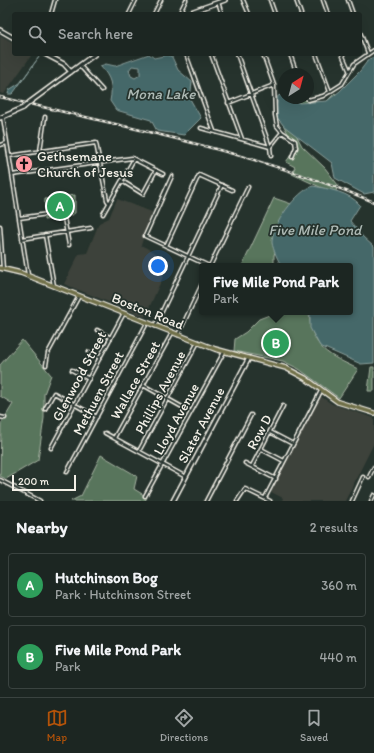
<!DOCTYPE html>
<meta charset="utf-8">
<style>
:root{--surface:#1c2622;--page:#252e2a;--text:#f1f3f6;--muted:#a0a5a5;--line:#3a4340;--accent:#b45309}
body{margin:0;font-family:Itim,sans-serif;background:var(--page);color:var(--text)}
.compass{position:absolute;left:278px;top:68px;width:36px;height:36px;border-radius:50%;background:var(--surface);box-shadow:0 4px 16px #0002;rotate:36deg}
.scale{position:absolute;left:12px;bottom:10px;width:64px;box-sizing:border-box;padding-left:4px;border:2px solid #f4f1e8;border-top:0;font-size:11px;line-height:14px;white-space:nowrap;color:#f4f1e8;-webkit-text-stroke:3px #26332d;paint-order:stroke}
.you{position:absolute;left:158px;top:266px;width:14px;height:14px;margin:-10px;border:3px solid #fff;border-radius:50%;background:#1a73e8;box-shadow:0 0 0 6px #1a73e833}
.badge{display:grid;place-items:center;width:26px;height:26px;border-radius:50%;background:var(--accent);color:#fff;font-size:13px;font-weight:700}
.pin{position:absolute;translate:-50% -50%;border:2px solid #fff;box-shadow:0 1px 4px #0006}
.popup{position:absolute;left:199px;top:263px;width:154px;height:52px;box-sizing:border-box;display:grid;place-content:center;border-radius:4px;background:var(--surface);filter:drop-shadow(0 1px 3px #0005);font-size:13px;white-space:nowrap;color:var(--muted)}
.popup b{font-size:15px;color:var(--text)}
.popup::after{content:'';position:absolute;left:50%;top:100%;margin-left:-8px;border:8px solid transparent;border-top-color:var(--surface)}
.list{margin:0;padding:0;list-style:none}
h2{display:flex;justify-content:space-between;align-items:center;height:52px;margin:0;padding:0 16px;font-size:17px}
h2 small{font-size:13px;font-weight:400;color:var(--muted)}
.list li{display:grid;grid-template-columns:26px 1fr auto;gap:12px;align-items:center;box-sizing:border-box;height:64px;margin:0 8px 8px;padding:0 8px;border:1px solid var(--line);border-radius:4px}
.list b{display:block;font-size:15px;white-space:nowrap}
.list p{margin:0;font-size:13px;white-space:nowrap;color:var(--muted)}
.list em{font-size:13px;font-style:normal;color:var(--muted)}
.icon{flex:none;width:22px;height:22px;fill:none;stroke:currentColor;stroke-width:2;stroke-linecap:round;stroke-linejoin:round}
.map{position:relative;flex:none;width:374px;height:501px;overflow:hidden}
.search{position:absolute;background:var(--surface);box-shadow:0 4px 16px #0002;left:12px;right:12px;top:12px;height:44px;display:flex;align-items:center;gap:10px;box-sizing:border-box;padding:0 14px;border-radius:4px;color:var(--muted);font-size:15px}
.sheet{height:196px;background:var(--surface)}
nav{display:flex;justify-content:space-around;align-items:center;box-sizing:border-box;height:56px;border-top:1px solid var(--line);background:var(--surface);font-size:11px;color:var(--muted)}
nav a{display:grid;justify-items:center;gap:2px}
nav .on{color:var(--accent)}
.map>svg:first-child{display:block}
</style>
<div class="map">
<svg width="374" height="501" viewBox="0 0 374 501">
<rect width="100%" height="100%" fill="#26332d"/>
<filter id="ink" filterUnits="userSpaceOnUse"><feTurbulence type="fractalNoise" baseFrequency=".025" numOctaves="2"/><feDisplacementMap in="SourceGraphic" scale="8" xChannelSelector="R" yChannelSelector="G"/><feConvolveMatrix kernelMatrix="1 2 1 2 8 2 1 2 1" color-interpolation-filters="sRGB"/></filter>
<g filter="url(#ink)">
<path fill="#3c423a" d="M0,35l14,8v11h16l1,2 -27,38 -4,-1z
M117,199l35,13 -11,33 29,16 -25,56 -81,-33 15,-30 8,-1 12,-30 10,-5z
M320,396l12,8 42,14v25l-29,58h-63l1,-3 -12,-6z"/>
<path fill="#58755c" stroke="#a6b3a2" d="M335,93l3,5 -6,7 -50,3 20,38 23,22 13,17 -3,9 -43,-20 3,-7 -9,-5 10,-14 -22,-40c18,-15 29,-10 50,-4z
M75,195v18l-7,4 -24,3 1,-21z
M274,198l32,11 -23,20 -9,26v11h-32z
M277,312h32c2,37 20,43 49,57l-19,29 -40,-29 -16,-8 -49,-10 1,-12 11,-7 13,-13z
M22,340l29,35 -7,19v24l-6,42 -32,19 -6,-3 1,-52 12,-20 -13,-8v-31z
M371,367h3v24h-6z
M101,455l36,21 -3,13 13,8 -2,4h-74l10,-5z"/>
<path fill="#446869" stroke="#8a9f9c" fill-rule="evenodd" d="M149,54l5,4 14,-3 4,2 6,13 14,12 -2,17 11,19 -17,17 -27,-4 -6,-11 -35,-10 -6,-9c3,-15 1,-24 -10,-35l6,-2 9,2zM132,66l8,1v8l-5,3 -4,-2 -2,-6z
M39,57l-25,35 -2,2h-4l1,-4 11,-7z
M374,57v135l-10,2 -29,-16 -3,-15 -48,-37 -9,-11 3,-19 6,-2v4h9l6,5 28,-2 13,-10 20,-20 9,-12z
M313,186c16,3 36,6 47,19l-10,16 13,16 11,10v116l-13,1 -41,-18 -10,-18v-13l2,-3h38v-46h-68c-4,-5 -9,-17 -10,-23 -1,-18 25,-52 41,-57z"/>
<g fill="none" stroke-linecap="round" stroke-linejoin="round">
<defs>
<path id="street" d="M243,0l6,14
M270,0l5,14
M296,0l5,14
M323,0l5,14
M348,0l5,14
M218,2l4,12
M51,14l4,-14
M129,14l7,-14
M154,14l7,-14
M181,14v-4l5,-10
M360,32l8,21
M186,54l28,77
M211,54l31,85
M237,54l33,93 1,9
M263,54l11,31 1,30 2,11 5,6 13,9 1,7
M290,54l7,20
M316,54l14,38
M342,54l7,16
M80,66l22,24
M307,98l1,2 15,-4 19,-12 12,-20 20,-14
M228,103l46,-18
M3,117l25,158
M201,128l69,19 12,-15
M0,145l7,-2
M40,151l5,-34
M9,156l87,-13 11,57 2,3
M292,157l4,-10
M12,175l120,-17 31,16
M172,176l-27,60 64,30
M122,181l21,13 13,-24
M103,214l31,-55
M19,218l36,-5
M64,218l5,27
M0,226l3,43
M45,235l9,51
M22,239l69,-11
M166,246l33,-71 33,15
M210,266l38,-79
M155,326l67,-141
M97,330l14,8
M172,333l-58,105 72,39
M178,335l24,-51
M89,352l11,6
M46,365l2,-12 31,-57
M72,370l17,9
M143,385l48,27
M45,409l9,-16 43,24
M0,417l5,1
M270,432l23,12
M105,433l9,5
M51,448l73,-135
M261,449l23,12
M139,451l59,-109
M245,463l31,16
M252,466l31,-60
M67,472l80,-149
M369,477l5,-10
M0,480l40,21
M145,496l79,-144
M265,498l56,-107
M206,501l45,-86
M237,501l8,-12 25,12
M352,501l11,-24
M371,501l3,-6"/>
<path id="secondary" d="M185,14l40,-14
M0,30l14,8
M45,54l19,10 7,8
M30,102l65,-48
M0,118l23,-10
M173,501l76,-143"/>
<path id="primary" d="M0,268l21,5 194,76 71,19 19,10 33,24 36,11"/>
</defs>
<use href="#street" stroke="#f4f1e8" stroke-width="5"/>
<use href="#secondary" stroke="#f4f1e8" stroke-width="6"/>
<use href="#primary" stroke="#f4f1e8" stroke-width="6"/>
<use href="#street" stroke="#26332d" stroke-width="2"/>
<use href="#secondary" stroke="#26332d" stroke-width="3"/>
<use href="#primary" stroke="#70704a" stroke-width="3.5"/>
<defs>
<path id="rail" d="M0,97c126,30 254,55 374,105"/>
</defs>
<use href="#rail" stroke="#f4f1e8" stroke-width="2.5"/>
<use href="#rail" stroke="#26332d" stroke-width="1" stroke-dasharray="3" stroke-linecap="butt"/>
<defs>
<path id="secondary-bridge" d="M23,108l7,-6"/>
</defs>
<use href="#secondary-bridge" stroke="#f4f1e8" stroke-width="6" stroke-linecap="butt"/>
<use href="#secondary-bridge" stroke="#26332d" stroke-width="3"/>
</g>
</g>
<defs>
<symbol id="church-disc" viewBox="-11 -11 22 22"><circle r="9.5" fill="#ff9aa2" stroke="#26332d"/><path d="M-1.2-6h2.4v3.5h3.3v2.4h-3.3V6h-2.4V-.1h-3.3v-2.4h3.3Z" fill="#111"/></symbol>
</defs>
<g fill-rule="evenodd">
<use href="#church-disc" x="14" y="154" width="20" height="20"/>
</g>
<g text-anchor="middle" stroke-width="3.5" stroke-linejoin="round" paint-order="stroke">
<g font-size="14" fill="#f4f1e8" stroke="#26332d" text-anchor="start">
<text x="37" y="161">Gethsemane<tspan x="37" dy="16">Church of Jesus</tspan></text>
</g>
<g font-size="14" fill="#f4f1e8" stroke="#26332d">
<text transform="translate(148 311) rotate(22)" y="5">Boston Road</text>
<text transform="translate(79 376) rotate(-62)" y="5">Glenwood Street</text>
<text transform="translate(135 380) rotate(-61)" y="5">Wallace Street</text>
<text transform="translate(160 392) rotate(-62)" y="5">Phillips Avenue</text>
<text transform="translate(98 393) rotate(-62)" y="5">Methuen Street</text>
<text transform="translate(176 419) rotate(-61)" y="5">Lloyd Avenue</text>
<text transform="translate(201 425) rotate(-62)" y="5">Slater Avenue</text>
<text transform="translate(259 432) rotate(-62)" y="5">Row D</text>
</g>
<g font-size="15" font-style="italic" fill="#aebab5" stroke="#26332d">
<text x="161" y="99">Mona Lake</text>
<text x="315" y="235">Five Mile Pond</text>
</g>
</g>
</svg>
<svg class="compass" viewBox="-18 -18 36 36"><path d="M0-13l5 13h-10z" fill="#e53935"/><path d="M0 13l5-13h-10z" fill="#a0a5a5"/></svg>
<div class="scale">200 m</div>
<div class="you"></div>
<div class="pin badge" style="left:60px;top:206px;background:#2e9e5b">A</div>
<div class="pin badge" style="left:276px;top:343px;background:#2e9e5b">B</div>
<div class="popup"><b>Five Mile Pond Park</b>Park</div>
<div class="search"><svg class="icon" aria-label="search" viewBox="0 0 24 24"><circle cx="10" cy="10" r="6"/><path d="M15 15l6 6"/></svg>Search here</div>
</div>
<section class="sheet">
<h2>Nearby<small>2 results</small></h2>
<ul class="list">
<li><span class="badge" style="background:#2e9e5b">A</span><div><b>Hutchinson Bog</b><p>Park · Hutchinson Street</p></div><em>360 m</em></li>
<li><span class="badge" style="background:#2e9e5b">B</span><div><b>Five Mile Pond Park</b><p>Park</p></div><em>440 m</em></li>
</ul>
</section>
<nav>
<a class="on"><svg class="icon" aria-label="map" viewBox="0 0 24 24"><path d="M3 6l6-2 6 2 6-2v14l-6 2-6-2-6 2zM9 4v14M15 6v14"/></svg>Map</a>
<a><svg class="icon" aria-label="directions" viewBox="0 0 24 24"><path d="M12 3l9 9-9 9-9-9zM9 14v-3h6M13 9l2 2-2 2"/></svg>Directions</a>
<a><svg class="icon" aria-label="saved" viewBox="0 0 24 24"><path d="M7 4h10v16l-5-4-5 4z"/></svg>Saved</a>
</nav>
